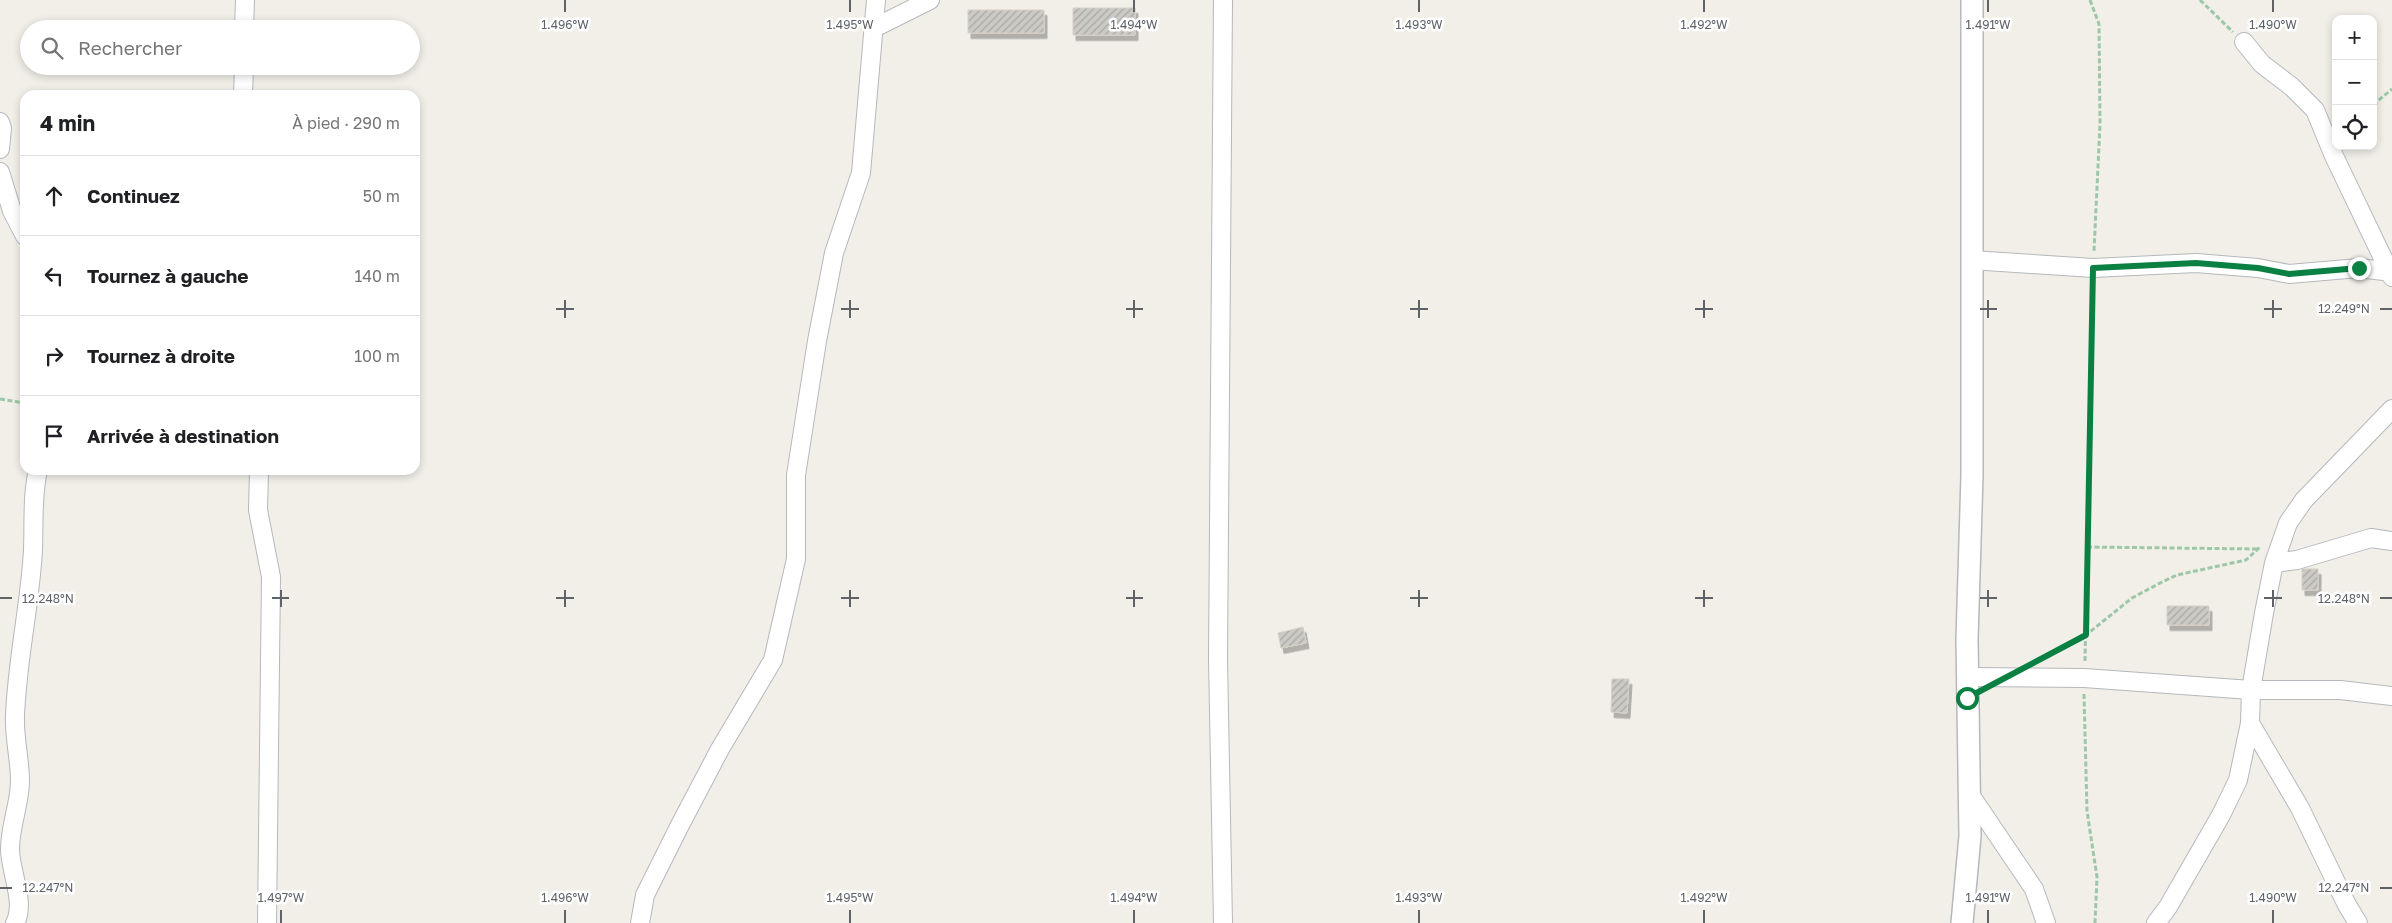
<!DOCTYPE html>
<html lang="fr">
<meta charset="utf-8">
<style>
:root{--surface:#fff;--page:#f6f6f6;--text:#202124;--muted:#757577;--line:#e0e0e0}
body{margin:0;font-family:"Golos Text",sans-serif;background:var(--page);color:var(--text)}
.controls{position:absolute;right:15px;top:15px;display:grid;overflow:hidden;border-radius:10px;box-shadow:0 2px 8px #0003}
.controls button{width:45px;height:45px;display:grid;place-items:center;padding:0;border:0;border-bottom:1px solid var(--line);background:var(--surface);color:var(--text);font:25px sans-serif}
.stop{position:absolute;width:15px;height:15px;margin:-11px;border:4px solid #0b8043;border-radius:50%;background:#fff}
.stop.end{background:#0b8043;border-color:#fff;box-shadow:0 1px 5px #0008}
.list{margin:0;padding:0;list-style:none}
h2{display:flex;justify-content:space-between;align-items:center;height:65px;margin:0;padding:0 20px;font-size:21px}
h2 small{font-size:16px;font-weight:400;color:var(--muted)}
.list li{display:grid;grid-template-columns:32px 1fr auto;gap:15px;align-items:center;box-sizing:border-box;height:80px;padding:0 20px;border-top:1px solid var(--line)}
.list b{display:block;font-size:19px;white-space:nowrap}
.list em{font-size:16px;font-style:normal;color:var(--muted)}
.icon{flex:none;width:28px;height:28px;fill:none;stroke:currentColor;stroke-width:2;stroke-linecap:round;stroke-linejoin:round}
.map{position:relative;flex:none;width:2392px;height:923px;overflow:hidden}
.search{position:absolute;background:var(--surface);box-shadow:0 2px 8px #0003;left:20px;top:20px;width:400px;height:55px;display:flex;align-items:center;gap:12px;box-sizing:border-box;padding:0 18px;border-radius:28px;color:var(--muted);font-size:19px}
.panel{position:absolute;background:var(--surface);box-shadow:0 2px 8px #0003;left:20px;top:90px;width:400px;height:385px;border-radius:15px}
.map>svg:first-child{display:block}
</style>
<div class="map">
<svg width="2392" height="923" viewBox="0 0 2392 923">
<defs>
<pattern id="building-hatch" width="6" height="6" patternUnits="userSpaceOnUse" patternTransform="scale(1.25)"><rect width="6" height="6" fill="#cccac5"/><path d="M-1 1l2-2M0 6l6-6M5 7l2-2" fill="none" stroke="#a9a8a4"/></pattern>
<filter id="shadow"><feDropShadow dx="3" dy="5.5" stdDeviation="0" flood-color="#0004"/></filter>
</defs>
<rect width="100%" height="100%" fill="#f1efe8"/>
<path fill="url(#building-hatch)" stroke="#d6d1c6" filter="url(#shadow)" d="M1073,8h62v27h-62z
M968,10h76v23h-76z
M2302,569h16v21h-16z
M2167,606h42v19h-42z
M1303,627l3,16 -25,5 -3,-15z
M1612,679h17l-2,34 -16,-1z"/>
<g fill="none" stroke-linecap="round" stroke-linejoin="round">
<defs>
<path id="minor" d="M1223,0l-5,659 5,264
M874,28l56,-28
M244,29l1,-29
M2244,42l18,22 30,23 23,23 19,46 58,121
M243,95l1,-29
M0,122l2,6 -2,21
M0,172l12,39 13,25
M1971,260l122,8 103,-5 62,5 31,6 70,-6 33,4
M259,470l-1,40 13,67 -4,346
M2274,563l23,-3 74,-22 21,3
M1967,677l117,1 167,12h89l52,6
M2250,723l50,85 47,97 11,18
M1969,793l65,96 12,34
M15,923c11,-20 -5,-52 -5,-74 0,-23 10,-46 10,-68 0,-22 -6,-43 -5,-65 2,-56 15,-111 18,-166 1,-27 -1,-54 5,-80
M640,923l5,-28 35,-70 40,-76 53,-89 23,-101v-84l21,-134 17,-88 27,-80 15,-173
M2156,923l12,-16 53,-92 17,-35 12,-57 1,-33 13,-77 10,-50 14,-40 16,-23 88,-91"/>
<path id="tertiary" d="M1962,923l8,-87 -3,-197 5,-163v-476"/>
</defs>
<use href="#minor" stroke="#b5b8bc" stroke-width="20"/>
<use href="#tertiary" stroke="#b5b8bc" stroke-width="24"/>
<path stroke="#9cc7a9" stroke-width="3" stroke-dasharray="5 2.5" stroke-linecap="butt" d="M2090,0l9,24 1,100 -6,127
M2200,0l33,32
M2373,105l19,-16
M0,399l25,4
M2087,547l172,2
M2038,660l48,-25 46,-37 30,-16 15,-7 69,-15 14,-13
M2085,661l7,-376
M2084,694l3,117 10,66 -2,46"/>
<use href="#minor" stroke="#fff" stroke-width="18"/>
<use href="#tertiary" stroke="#fff" stroke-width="21"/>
</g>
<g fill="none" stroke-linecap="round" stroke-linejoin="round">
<path stroke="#0b8043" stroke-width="6" d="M1967,698l119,-63 7,-367 103,-5 62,5 31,6 70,-6"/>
</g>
<path fill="none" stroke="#5f6368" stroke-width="2" d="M565,0v12M850,0v12M1134,0v12M1419,0v12M1704,0v12M1988,0v12M2273,0v12M565,300v18M850,300v18M1134,300v18M1419,300v18M1704,300v18M1988,300v18M2273,300v18M556,309h18M841,309h18M1126,309h17M1410,309h18M1695,309h18M1980,309h17M2264,309h18M2380,309h12M281,590v17M565,590v17M850,590v17M1134,590v17M1419,590v17M1704,590v17M1988,590v17M2273,590v17M0,598h12M272,598h17M556,598h18M841,598h18M1126,598h17M1410,598h18M1695,598h18M1980,598h17M2264,598h18M2380,598h12M0,888h12M2380,888h12M281,910v13M565,910v13M850,910v13M1134,910v13M1419,910v13M1704,910v13M1988,910v13M2273,910v13"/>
<g font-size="12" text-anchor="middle" fill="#5f6368" stroke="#fff" stroke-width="5" stroke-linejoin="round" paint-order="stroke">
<text x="565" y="29">1.496°W</text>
<text x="850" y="29">1.495°W</text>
<text x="1134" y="29">1.494°W</text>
<text x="1419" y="29">1.493°W</text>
<text x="1704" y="29">1.492°W</text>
<text x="1988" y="29">1.491°W</text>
<text x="2273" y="29">1.490°W</text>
<text x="2344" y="313">12.249°N</text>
<text x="48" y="603">12.248°N</text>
<text x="2344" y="603">12.248°N</text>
<text x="48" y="892">12.247°N</text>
<text x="2344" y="892">12.247°N</text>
<text x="281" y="902">1.497°W</text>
<text x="565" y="902">1.496°W</text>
<text x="850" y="902">1.495°W</text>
<text x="1134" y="902">1.494°W</text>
<text x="1419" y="902">1.493°W</text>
<text x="1704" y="902">1.492°W</text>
<text x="1988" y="902">1.491°W</text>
<text x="2273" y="902">1.490°W</text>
</g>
</svg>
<div class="controls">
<button>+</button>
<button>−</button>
<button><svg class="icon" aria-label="locate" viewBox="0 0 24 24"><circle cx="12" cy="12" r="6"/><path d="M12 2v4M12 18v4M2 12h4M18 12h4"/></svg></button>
</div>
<div class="stop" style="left:1967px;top:698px"></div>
<div class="stop end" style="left:2359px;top:268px"></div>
<div class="search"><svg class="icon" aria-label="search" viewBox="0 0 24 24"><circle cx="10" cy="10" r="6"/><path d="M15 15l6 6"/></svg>Rechercher</div>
<section class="panel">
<h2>4 min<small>À pied · 290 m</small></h2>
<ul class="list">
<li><svg class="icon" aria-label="ahead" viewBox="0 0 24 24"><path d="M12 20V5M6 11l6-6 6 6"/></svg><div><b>Continuez</b></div><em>50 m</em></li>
<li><svg class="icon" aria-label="left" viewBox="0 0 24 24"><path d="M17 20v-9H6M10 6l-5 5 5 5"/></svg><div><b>Tournez à gauche</b></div><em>140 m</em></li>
<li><svg class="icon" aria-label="right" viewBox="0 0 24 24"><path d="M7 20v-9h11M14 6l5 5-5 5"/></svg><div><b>Tournez à droite</b></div><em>100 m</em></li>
<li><svg class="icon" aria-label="arrive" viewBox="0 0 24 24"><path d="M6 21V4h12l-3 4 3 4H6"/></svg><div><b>Arrivée à destination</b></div></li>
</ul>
</section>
</div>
